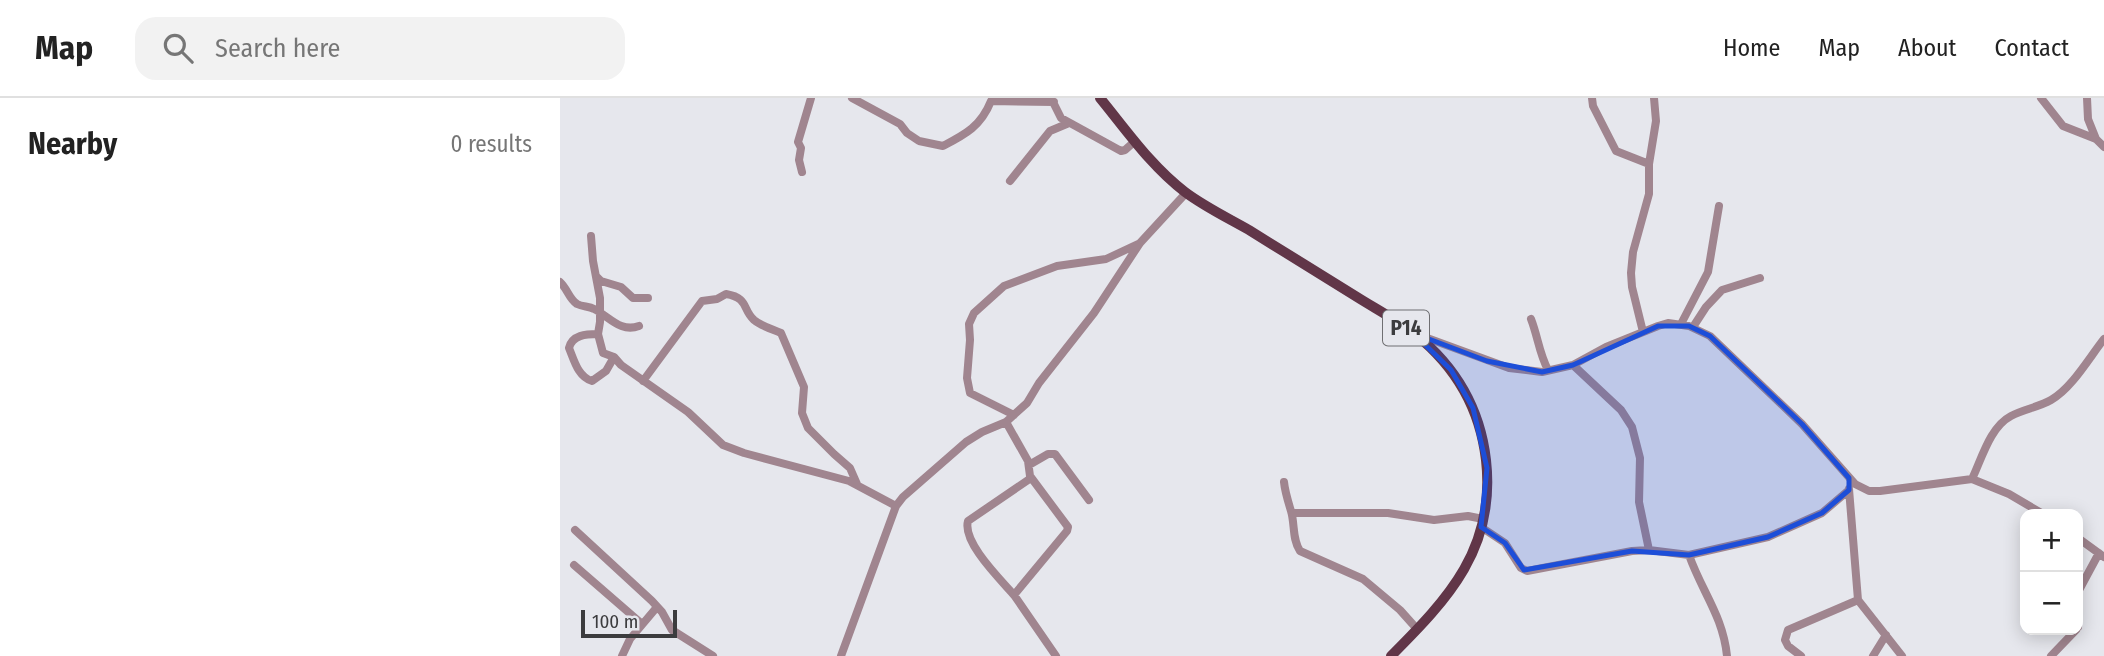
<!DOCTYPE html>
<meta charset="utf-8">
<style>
:root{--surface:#fff;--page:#f2f2f2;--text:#222;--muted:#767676;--line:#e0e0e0}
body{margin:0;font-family:"Fira Sans Condensed",sans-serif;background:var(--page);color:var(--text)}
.controls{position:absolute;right:21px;bottom:21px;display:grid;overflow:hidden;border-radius:14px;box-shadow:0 4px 18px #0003}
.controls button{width:63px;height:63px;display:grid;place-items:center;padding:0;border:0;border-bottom:2px solid var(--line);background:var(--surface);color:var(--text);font:35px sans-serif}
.scale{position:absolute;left:21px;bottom:18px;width:96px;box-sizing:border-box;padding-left:7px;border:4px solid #3c3c3e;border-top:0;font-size:19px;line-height:24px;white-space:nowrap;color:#3c3c3e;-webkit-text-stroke:5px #e6e7ed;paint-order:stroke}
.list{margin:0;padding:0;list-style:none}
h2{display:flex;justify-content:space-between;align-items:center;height:91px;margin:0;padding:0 28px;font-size:30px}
h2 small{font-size:23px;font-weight:400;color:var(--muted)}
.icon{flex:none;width:38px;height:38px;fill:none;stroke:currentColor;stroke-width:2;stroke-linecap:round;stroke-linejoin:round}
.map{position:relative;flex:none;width:1544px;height:558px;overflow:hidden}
header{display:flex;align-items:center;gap:42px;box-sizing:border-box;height:98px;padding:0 35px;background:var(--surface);border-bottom:2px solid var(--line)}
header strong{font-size:33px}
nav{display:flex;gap:38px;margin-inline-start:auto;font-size:24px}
.search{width:490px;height:63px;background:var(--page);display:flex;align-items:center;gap:18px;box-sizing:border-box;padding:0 24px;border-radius:21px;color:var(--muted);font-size:26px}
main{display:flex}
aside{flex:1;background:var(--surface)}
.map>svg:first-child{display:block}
</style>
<header>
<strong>Map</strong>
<div class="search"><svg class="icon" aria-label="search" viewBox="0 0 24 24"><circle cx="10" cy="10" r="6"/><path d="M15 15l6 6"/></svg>Search here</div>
<nav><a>Home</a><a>Map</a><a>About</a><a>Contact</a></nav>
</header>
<main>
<aside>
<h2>Nearby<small>0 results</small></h2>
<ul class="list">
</ul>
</aside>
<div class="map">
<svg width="1544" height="558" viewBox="0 0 1544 558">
<rect width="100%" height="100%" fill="#e6e7ed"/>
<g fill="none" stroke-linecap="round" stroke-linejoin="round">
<path stroke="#a0858f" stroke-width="8" d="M292,0l48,26 7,9 12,8 24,5c23,-12 38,-20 48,-45l63,1
M491,0l10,20 60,33 4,-1 9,-8
M1032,0l1,8 23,45 33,13
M1481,0l22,28 33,13 8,8
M1527,0l1,21 8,20
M242,74l-3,-12 2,-12 -3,-6 13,-44
M450,83l40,-50 19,-8
M31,138l2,25 7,37v24l-2,12 5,19 11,4 7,8 67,47 35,33 21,8 105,28 47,25
M36,178l5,5 20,6 12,11h15
M0,184c7,6 9,17 17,22 6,3 12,2 17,5 15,7 26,24 45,17
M971,221c7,18 8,34 17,51
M1121,226l27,-52 11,-66
M1133,229l13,-20 16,-17 38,-12
M1083,234l-11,-45 -1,-14 2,-21 16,-58v-30l7,-43 -2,-23
M38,236c-12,0 -26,1 -29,14 5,12 9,29 23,33l14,-10 8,-14
M859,237l90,33 33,4 31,-7 33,-18 52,-21 10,-3 21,3 21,10 92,88 53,60 14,7h11l92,-12 37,15 34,20
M1013,267l48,45 11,17 8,31 -1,44 10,48
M83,283l59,-80 15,-2 9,-5c23,4 16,15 28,26 7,6 18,9 27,13l23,54 -2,26 6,15 26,26 16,14 7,16
M454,317l-44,-22 -3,-15 3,-38 -1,-16 5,-11 30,-27 53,-20 49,-7 32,-15
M446,324l22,39 2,15 38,51 -1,4 -53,64 42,61
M469,367l19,-11h7l34,46
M1412,381c10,-21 18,-52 39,-63 13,-7 28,-9 40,-16 21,-12 38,-42 53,-61
M724,384c1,10 4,19 7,29 4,13 1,28 9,40l63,28 37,31 17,19
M1289,391l9,111 44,56
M732,415h96l46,7 34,-4 15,3
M921,429l24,16 16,25 6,3 105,-20 17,-1 40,5 79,-18 54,-24 27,-23
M15,432l77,71 10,11 10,18 41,26
M1518,440l26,19
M1129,457c13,37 34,61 38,101
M14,467l68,59
M1518,494l21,-39
M454,497c-14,-16 -52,-53 -46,-74l63,-43
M1518,514v15
M62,558l8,-17 27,-32
M281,558l55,-150 7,-9 63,-55 16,-10 24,-10 21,-19 12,-20 55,-70 46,-70 46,-50
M1241,558l-13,-10 -3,-6 3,-10 70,-30
M1313,558l13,-21
M1491,558l25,-26"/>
<path stroke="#613648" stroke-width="10" d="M540,0c27,33 51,68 85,94 20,15 43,26 64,38 36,22 72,45 108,67 19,12 40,23 58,37 40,32 65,74 71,126 10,88 -37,138 -95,196"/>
</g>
<path fill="#1d4ed8" fill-opacity="0.2" stroke="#1d4ed8" stroke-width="5" stroke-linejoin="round" d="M1098,228h31l21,10 92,88 47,54v12l-27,23 -54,24 -79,18 -57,-4 -108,19 -19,-27 -24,-16 6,-59 -14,-60 -22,-38 -38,-37 74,28 55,11 31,-7z"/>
<g text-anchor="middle" stroke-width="7" stroke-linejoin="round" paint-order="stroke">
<rect fill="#e6e7ed" stroke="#6f6f72" stroke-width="2" x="823" y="212.5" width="46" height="35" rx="5"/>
<g font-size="21" font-weight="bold" fill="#3c3c3e">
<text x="846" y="237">P14</text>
</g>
</g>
</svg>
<div class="controls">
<button>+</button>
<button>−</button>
</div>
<div class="scale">100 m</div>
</div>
</main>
